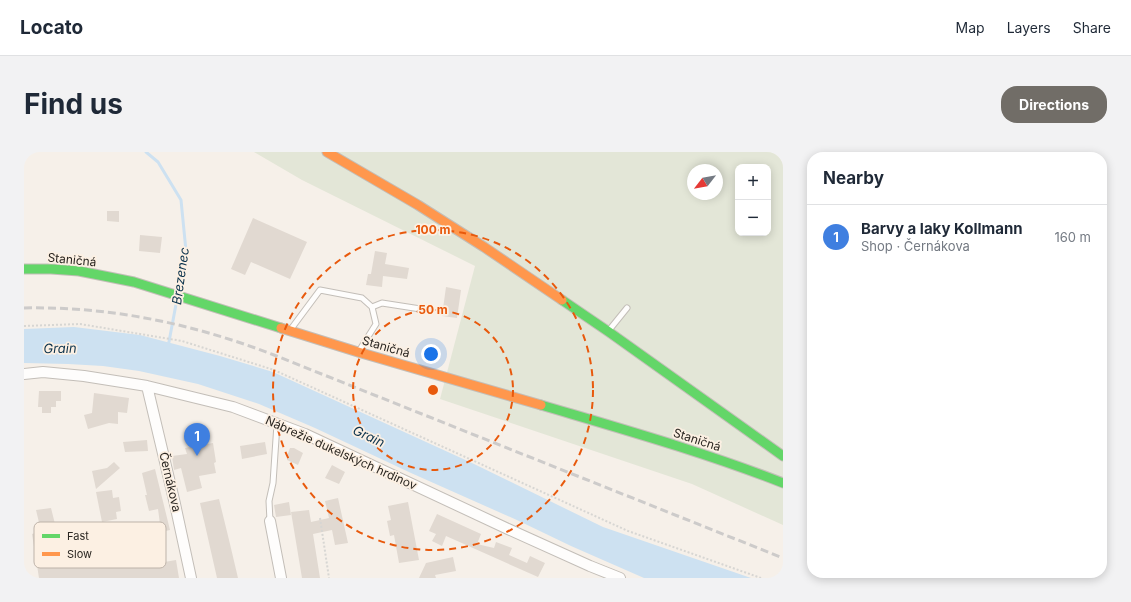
<!DOCTYPE html>
<meta charset="utf-8">
<style>
:root{--surface:#fff;--page:#f2f2f3;--text:#1f2937;--muted:#747a83;--line:#e0e1e3;--accent:#716d67}
body{margin:0;font-family:Inter,sans-serif;background:var(--page);color:var(--text)}
.controls{position:absolute;right:12px;top:12px;display:grid;overflow:hidden;border-radius:8px;box-shadow:0 2px 10px #0003}
.controls button{width:36px;height:36px;display:grid;place-items:center;padding:0;border:0;border-bottom:1px solid var(--line);background:var(--surface);color:var(--text);font:20px sans-serif}
.compass{position:absolute;left:663px;top:12px;width:36px;height:36px;border-radius:50%;background:var(--surface);box-shadow:0 2px 10px #0003;rotate:239deg}
.you{position:absolute;left:407px;top:202px;width:14px;height:14px;margin:-10px;border:3px solid #fff;border-radius:50%;background:#1a73e8;box-shadow:0 0 0 6px #1a73e833}
.badge{display:grid;place-items:center;width:26px;height:26px;border-radius:50%;background:var(--accent);color:#fff;font-size:13px;font-weight:700}
.pin{position:absolute;translate:-50% -33px;filter:drop-shadow(0 1px 2px #0008)}
.pin::after{content:'';position:absolute;top:21px;width:14px;height:12px;background:inherit;clip-path:polygon(0 0,100% 0,50% 100%)}
.list{margin:0;padding:0;list-style:none}
h2{display:flex;justify-content:space-between;align-items:center;height:52px;margin:0;padding:0 16px;font-size:17px}
h2 small{font-size:13px;font-weight:400;color:var(--muted)}
.list li{display:grid;grid-template-columns:26px 1fr auto;gap:12px;align-items:center;box-sizing:border-box;height:64px;padding:0 16px;border-top:1px solid var(--line)}
.list b{display:block;font-size:15px;white-space:nowrap}
.list p{margin:0;font-size:13px;white-space:nowrap;color:var(--muted)}
.list em{font-size:13px;font-style:normal;color:var(--muted)}
.map{position:relative;flex:none;width:759px;height:426px;overflow:hidden;border-radius:16px}
header{display:flex;align-items:center;gap:24px;box-sizing:border-box;height:56px;padding:0 20px;background:var(--surface);border-bottom:1px solid var(--line)}
header strong{font-size:19px}
nav{display:flex;gap:22px;margin-inline-start:auto;font-size:14px}
.intro{display:flex;align-items:center;justify-content:space-between;box-sizing:border-box;height:96px;padding:0 24px}
h1{margin:0;font-size:28px}
.button{padding:10px 18px;border-radius:16px;background:var(--accent);color:#fff;font-size:14px;font-weight:700}
main{display:flex;gap:24px;padding:0 24px}
aside{flex:1;background:var(--surface);border-radius:16px;box-shadow:0 2px 10px #0003}
.map>svg:first-child{display:block}
</style>
<header>
<strong>Locato</strong>
<nav><a>Map</a><a>Layers</a><a>Share</a></nav>
</header>
<div class="intro"><h1>Find us</h1><a class="button">Directions</a></div>
<main>
<div class="map">
<svg width="759" height="426" viewBox="0 0 759 426">
<rect width="100%" height="100%" fill="#f6f0e9"/>
<path fill="#e3e6d7" fill-rule="evenodd" d="M230,0h529v373l-91,-41 -252,-85 35,-133 -173,-86zM714,15h30v66h-30zM669,18h24v24h-24z"/>
<path fill="#cde1f1" d="M50,175l66,8 80,21 53,16 199,91 131,64 148,51h-107l-73,-32 -52,-25 -108,-48 -96,-45 -56,-24 -61,-20 -59,-13 -36,-5 -35,-2 -44,-1v-34z"/>
<g fill="none" stroke-linecap="round" stroke-linejoin="round">
<path stroke="#cde1f1" stroke-width="3" d="M122,0l12,10 23,38 5,51 -8,40
M144,195l9,-48"/>
</g>
<path fill="#e1d9d1" fill-rule="evenodd" d="M83,59h12v11l-12,-1z
M229,66l54,24 -17,37 -39,-17 -6,13 -14,-6z
M116,83l22,2 -2,16 -21,-2z
M351,99l12,2 -2,11 24,4 -2,11 -24,-3 -1,11 -16,-2 2,-11h3z
M422,135l15,3 -4,28 -15,-2z
M15,239h22v10h-5v6h-5v6h-9v-6h-4z
M70,241l35,5 -2,15 -9,-1v12l-9,-1 -21,6 -4,-14 8,-2z
M123,288l1,11 -23,1 -2,-10z
M241,290l2,12 -25,5 -2,-13z
M189,291l3,19 -2,1 2,10 -17,3 3,12 -15,4 -6,-24 -7,2 -2,-14 15,-2 -2,-6z
M266,296h4l9,5 -5,12 -11,-5v-4z
M90,310l6,6 -24,21 -4,-18 15,-3z
M308,313l13,7 -6,12 -14,-6z
M131,317l15,61 -9,2 -3,-23 -9,2 -4,-16h2l-5,-22z
M88,338l1,8 6,-1 2,14 -5,1 1,7 -15,3 -6,-30z
M314,346l10,45 -13,2 -3,-15 -19,4 7,44h-18l-11,-66 18,-2 2,12 18,-4 -4,-17z
M195,347l11,45 8,34h-21l-17,-75z
M265,350l2,13 -15,2 -2,-12z
M384,350l11,58 -20,3 -5,-28 -4,1 -3,-15 4,-1 -3,-14z
M27,356l4,16 5,-1 1,6 16,-3 1,2 9,-1 3,17 22,-4 2,10 19,-3 12,-17 4,28h3l1,6 23,-4 3,18h-140l-7,-44 3,-1v-1l6,-1 -5,-21zM56,389l4,25 -17,1 -3,-24z
M413,362l44,20 -4,10 17,4 2,-6 16,6 -3,7 18,8 3,-7 15,7 -7,14 -92,-41 -4,10 -10,-5 4,-7 -7,-3z
M429,405l3,14 -21,4 1,3h-17l7,-15z"/>
<g fill="none" stroke-linecap="round" stroke-linejoin="round">
<defs>
<path id="lane" d="M348,155l10,-4 45,7
M267,177l29,-39 42,8 10,9 4,17 -17,27
M586,177l17,-21
M246,369l-1,-20 4,-18 4,-59"/>
<path id="street" d="M0,222l19,-2 41,4 63,10 86,21 72,27 203,95 82,37 30,12
M123,234l28,118 16,74
M246,369l11,57"/>
<path id="fast" d="M0,117h27l28,2 55,11 147,46
M538,148l47,32 174,124
M517,253c81,24 163,47 242,78"/>
<path id="slow" d="M303,0l91,53 66,42 78,53
M257,176l77,24 183,53"/>
</defs>
<use href="#lane" stroke="#c3beb8" stroke-width="7"/>
<use href="#street" stroke="#c3beb8" stroke-width="12"/>
<use href="#fast" stroke="#c3beb8" stroke-width="11"/>
<use href="#slow" stroke="#c3beb8" stroke-width="11"/>
<path stroke="#d7d6d3" stroke-width="2" stroke-dasharray="2 2" stroke-linecap="butt" d="M0,174l56,-2 102,17 92,29 354,161 133,47
M296,366l9,60"/>
<use href="#lane" stroke="#fefdfc" stroke-width="5"/>
<use href="#street" stroke="#fefdfc" stroke-width="10"/>
<use href="#fast" stroke="#63d668" stroke-width="9"/>
<use href="#slow" stroke="#ff974d" stroke-width="9"/>
<path stroke="#cdcbca" stroke-width="3" stroke-dasharray="8 4" stroke-linecap="butt" d="M0,156c86,-2 170,16 250,47l509,203"/>
</g>
<g fill="none" stroke="#e8590c" stroke-width="2" stroke-dasharray="7 5">
<circle cx="409" cy="238" r="80"/>
<circle cx="409" cy="238" r="160"/>
</g>
<g text-anchor="middle" stroke-width="3.5" stroke-linejoin="round" paint-order="stroke">
<g font-size="12" fill="#2a2621" stroke="#fcf0e3">
<text transform="translate(48 108) rotate(6)" y="4">Staničná</text>
<text transform="translate(362 195) rotate(16)" y="4">Staničná</text>
<text transform="translate(673 288) rotate(18)" y="4">Staničná</text>
<text transform="translate(317 301) rotate(24)" y="4">Nábrežie dukelských hrdinov</text>
<text transform="translate(146 330) rotate(77)" y="4">Černákova</text>
</g>
<g font-size="13" font-style="italic" fill="#0d344e" stroke="#fcf0e3">
<text transform="translate(156 124) rotate(-82)" y="5">Brezenec</text>
<text transform="translate(36 196) rotate(-1)" y="5">Grain</text>
<text transform="translate(345 284) rotate(25)" y="5">Grain</text>
</g>
</g>
<rect x="10" y="370" width="132" height="46" rx="6" fill="#fcf0e3" stroke="#bdb3a9" stroke-width="1"/>
<rect x="18" y="382" width="18" height="4" fill="#63d668"/>
<rect x="18" y="400" width="18" height="4" fill="#ff974d"/>
<g font-size="11" fill="#2a2621">
<text x="43" y="388">Fast</text>
<text x="43" y="406">Slow</text>
</g>
<circle cx="409" cy="238" r="6" fill="#e8590c" stroke="#fcf0e3" stroke-width="2"/>
<g font-size="12" text-anchor="middle" font-weight="bold" fill="#e8590c" stroke="#fcf0e3" stroke-width="3.5" stroke-linejoin="round" paint-order="stroke">
<text x="409" y="82">100 m</text>
<text x="409" y="162">50 m</text>
</g>
</svg>
<div class="controls">
<button>+</button>
<button>−</button>
</div>
<svg class="compass" viewBox="-18 -18 36 36"><path d="M0-13l5 13h-10z" fill="#e53935"/><path d="M0 13l5-13h-10z" fill="#747a83"/></svg>
<div class="you"></div>
<div class="pin badge" style="left:173px;top:304px;background:#3f7fe0">1</div>
</div>
<aside>
<h2>Nearby<small></small></h2>
<ul class="list">
<li><span class="badge" style="background:#3f7fe0">1</span><div><b>Barvy a laky Kollmann</b><p>Shop · Černákova</p></div><em>160 m</em></li>
</ul>
</aside>
</main>
